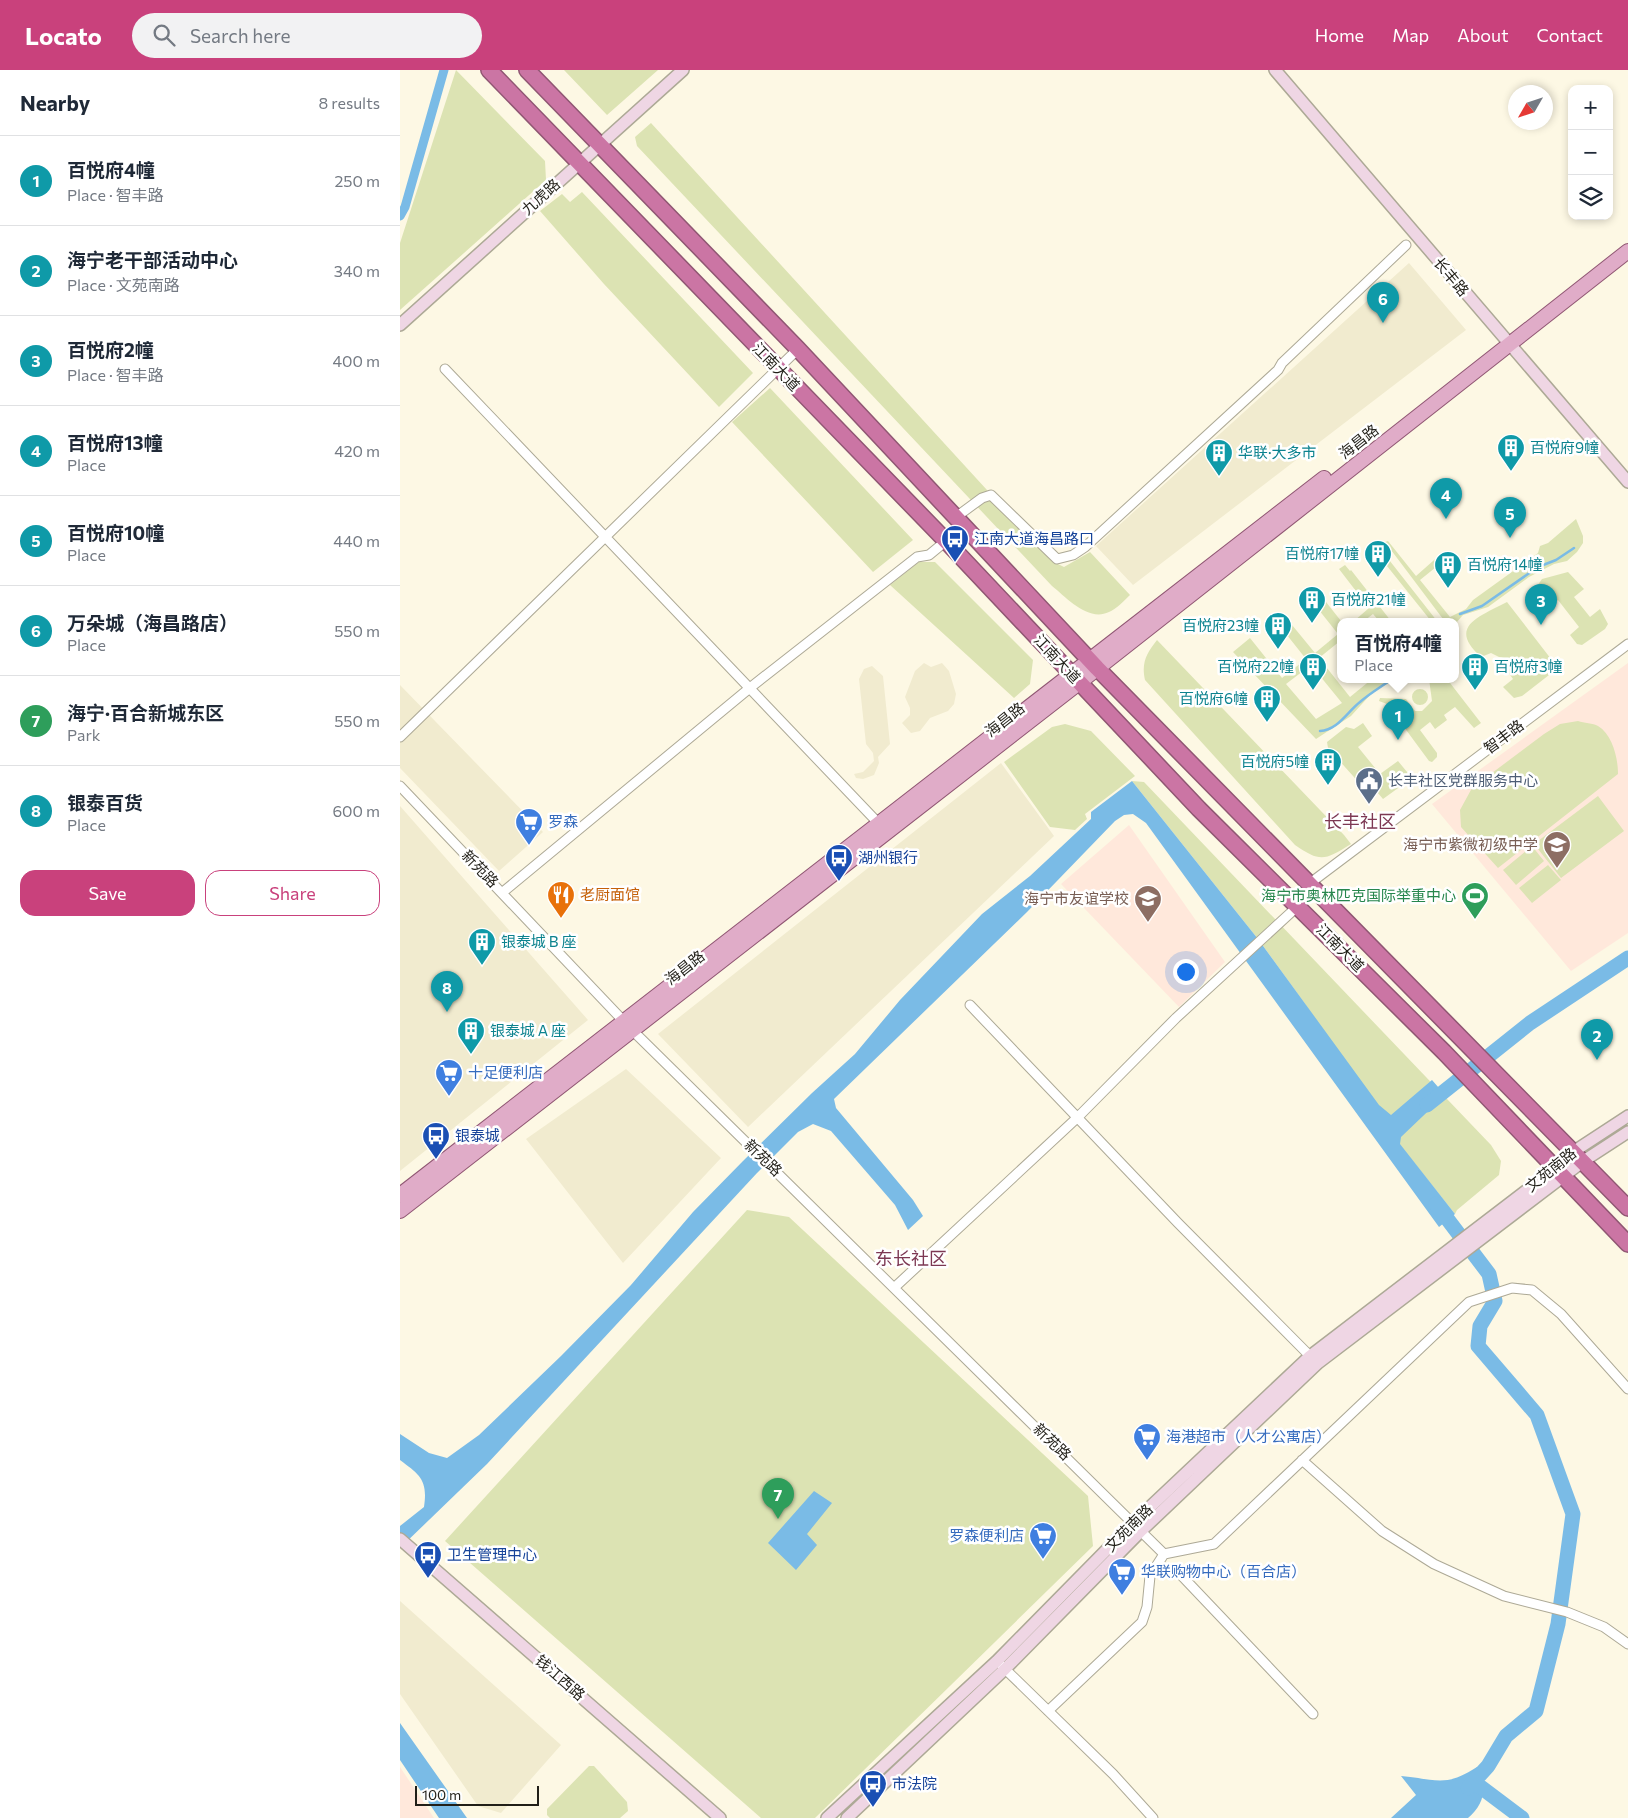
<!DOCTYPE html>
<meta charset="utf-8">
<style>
:root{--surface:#fff;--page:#f2f2f3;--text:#1f2937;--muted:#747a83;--line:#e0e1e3;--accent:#c9417c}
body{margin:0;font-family:Commissioner,"Noto Sans SC",sans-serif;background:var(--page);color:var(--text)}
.controls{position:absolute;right:15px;top:15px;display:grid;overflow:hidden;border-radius:10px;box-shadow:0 2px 8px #0003}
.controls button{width:45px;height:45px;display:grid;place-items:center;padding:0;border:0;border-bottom:1px solid var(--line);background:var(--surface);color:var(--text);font:25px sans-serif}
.compass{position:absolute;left:1108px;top:15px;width:45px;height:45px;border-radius:50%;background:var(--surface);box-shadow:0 2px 8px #0003;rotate:231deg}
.scale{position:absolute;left:15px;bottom:12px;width:124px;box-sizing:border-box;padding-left:5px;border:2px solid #211f18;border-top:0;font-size:14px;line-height:18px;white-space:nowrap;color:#211f18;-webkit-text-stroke:4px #fff;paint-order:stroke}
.you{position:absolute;left:785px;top:901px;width:18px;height:18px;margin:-12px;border:4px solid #fff;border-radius:50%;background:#1a73e8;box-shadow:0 0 0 8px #1a73e833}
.badge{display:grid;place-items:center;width:32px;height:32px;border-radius:50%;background:var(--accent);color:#fff;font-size:16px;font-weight:700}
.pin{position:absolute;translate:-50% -41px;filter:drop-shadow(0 1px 2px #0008)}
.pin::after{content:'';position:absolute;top:26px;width:18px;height:15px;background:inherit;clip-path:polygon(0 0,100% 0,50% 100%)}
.popup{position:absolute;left:937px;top:548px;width:122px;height:65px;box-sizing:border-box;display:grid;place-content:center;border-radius:10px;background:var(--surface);filter:drop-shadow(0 1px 4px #0005);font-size:16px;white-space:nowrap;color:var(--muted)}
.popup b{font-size:19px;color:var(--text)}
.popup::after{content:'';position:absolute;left:50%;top:100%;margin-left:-10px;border:10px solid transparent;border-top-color:var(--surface)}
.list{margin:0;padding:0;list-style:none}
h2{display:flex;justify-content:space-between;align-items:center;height:65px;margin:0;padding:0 20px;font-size:21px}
h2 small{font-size:16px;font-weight:400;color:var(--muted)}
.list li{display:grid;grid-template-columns:32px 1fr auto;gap:15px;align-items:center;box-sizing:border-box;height:90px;padding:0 20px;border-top:1px solid var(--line)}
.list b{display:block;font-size:19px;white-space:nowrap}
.list p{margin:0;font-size:16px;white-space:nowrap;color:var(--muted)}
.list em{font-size:16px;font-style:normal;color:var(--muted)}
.actions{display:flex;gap:10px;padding:15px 20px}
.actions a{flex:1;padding:11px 0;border:1px solid var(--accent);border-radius:15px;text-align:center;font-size:18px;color:var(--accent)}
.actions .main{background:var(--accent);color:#fff}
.icon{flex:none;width:28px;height:28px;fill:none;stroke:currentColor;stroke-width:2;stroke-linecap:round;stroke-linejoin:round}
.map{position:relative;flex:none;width:1228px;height:1748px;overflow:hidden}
header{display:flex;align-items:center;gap:30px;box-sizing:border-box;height:70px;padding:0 25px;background:var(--accent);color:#fff}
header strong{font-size:24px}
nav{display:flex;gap:28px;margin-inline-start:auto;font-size:18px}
.search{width:350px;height:45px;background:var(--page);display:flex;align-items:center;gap:12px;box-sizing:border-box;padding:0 18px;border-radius:28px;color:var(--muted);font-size:19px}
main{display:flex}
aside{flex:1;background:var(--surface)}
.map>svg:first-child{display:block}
</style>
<header>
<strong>Locato</strong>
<div class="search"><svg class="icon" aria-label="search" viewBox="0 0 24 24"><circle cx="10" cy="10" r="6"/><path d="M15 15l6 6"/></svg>Search here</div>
<nav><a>Home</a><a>Map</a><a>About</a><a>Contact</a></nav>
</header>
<main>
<aside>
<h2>Nearby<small>8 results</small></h2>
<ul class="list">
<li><span class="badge" style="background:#0f9aa8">1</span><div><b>百悦府4幢</b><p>Place · 智丰路</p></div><em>250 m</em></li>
<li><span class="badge" style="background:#0f9aa8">2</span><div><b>海宁老干部活动中心</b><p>Place · 文苑南路</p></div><em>340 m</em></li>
<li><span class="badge" style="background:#0f9aa8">3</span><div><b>百悦府2幢</b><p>Place · 智丰路</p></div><em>400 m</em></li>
<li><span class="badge" style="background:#0f9aa8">4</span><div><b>百悦府13幢</b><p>Place</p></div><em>420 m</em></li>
<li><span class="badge" style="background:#0f9aa8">5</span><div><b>百悦府10幢</b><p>Place</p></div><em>440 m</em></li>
<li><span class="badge" style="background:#0f9aa8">6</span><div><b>万朵城（海昌路店）</b><p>Place</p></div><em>550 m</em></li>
<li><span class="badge" style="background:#2e9e5b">7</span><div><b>海宁·百合新城东区</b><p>Park</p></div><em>550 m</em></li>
<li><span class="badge" style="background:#0f9aa8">8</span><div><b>银泰百货</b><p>Place</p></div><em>600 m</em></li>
</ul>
<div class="actions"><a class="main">Save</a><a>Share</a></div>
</aside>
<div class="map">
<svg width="1228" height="1748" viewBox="0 0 1228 1748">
<rect width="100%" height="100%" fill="#fdf8e4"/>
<path fill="#f1ebcf" d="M1009,193l57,67 -333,255 -37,-39z
M524,593l7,4 11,-4 7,8 7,23 -2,10 -6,7 -18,7 -10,13 -9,2 -9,-10 8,-8v-7l-5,-11 10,-26z
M472,596l11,10 7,68 -12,13 1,6 -5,12 -11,4 -7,-1 -2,-4 9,-2 11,-11 -1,-8 -7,-9 -7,-65 5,-10z
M0,615l143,147 -44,39 -99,-103z
M601,693l53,73 -306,291 -90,-93z
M0,736l188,214 -188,151z
M226,999l95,89 -98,105 -97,-124z
M0,1531l161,144 -60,68 -23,-7 -78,-112z"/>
<path fill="#ffe8db" d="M1228,593v270l-57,38 -139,-167z
M729,755l96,137 -46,45 -118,-123z
M0,1697l34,51h-34z"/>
<path fill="#dce3b3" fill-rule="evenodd" d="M56,0l89,91 1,19 -146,130v-67z
M164,0h94l-51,45z
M251,53l401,438 12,6 26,-15 40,43c-6,6 -14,14 -21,17 -21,10 -42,-14 -57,-26l-415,-440 -2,-9z
M182,122l171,181 -34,34 -115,-123 -64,-73 22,-17 8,8z
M370,318l143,152 -40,32 -141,-150z
M1176,449l7,17v7l-6,9 -10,9 -13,3 -25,13 -41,30 -25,8 -7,8 -13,-2v-2l-58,-77 3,-1 28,35 26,-23 4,6 -26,21 30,37 16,-8 7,-9 65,-47 2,-7 8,-3z
M977,479l9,7 51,65h-6l-56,-70z
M519,492h16l98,98 -3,24 -16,14 -124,-113z
M945,495l5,6 1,-1 40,51h-12l-6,-7 -9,7h-10l15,-13 -30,-39z
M1168,502l16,17 -10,8 16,20 10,-8 8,15 -3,5 -23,16 -5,-1 -7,-9 9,-8 -21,-27 -10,8 -13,-19 7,-10z
M915,518l26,33 -1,20 -21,17 31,39 22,-18h22l-23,15 -20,22 -35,23 -83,-87 17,-14 32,40 24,-19 -31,-39 8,-6 32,39 23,-19 -31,-39zM911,595l31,38 -26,16 -30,-35z
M1107,532l51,66 -36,28 -8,2 -11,-11 10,-8 -10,-14 6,-6 -10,-2 -8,-4 -10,4c-35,-31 0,-41 26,-55z
M757,570l187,195 7,9c-26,16 -30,19 -56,1l-150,-165c-4,-18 2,-27 12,-40z
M1029,609h18l34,44 -7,5 -19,-21 -11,8 3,5 -12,9 -5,-7 -10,8 17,23v4l-5,5 -3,-1 -42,-57 -8,-3 1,-3 26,1 9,12h7l10,-10z
M1012 627a8 8 0 1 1 16 0a8 8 0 1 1-16 0Z
M1178,651c6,2 15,2 20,5 15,9 20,33 20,48l-120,94 -37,-41 -1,-17 12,-22 72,-54 16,-10z
M963,653l9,13 -14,11 22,27 18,-13 14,17 -29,21 -6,-7 -7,3 -42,-47 -1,-6 19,-15 8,2z
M665,654l26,7 44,45 -50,38 2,5 -12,11 -25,-3 -46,-65 48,-35z
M732,711l12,1 347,363 10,16 -2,14 -42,35 -2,4 -55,-69 -97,-144 -45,-62z
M1198,726l26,35 -63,47 -27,-34z
M1132,776l12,15 -28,24 -13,-15z
M1148,795l13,15 -29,23 -13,-15z
M347,1140l42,7 299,279 5,50 -278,272h-54l-316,-277z
M189,1696h5l33,36 1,9 -8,7h-70l-3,-3v-6z"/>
<path fill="#7abbe6" d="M732,711l126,158 121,166 12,10 41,-35 13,15 -44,42 -1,7 55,70 -16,13 -293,-404 -13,-9 -9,1 -9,6 -88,91 -193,187 2,9 77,92 10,16 -15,14 -13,-25 -64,-74 -18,-7 -15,8 -41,41 -270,291 -87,84v-22l24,-19c4,-27 -4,-32 -24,-47v-26l29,19 18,5 32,-23 82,-79 70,-71 62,-73 50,-51 69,-68 43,-39 45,-54 82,-86 48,-38 61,-57v-7z
M414,1421l18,12 -25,31 10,11 -21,25 -28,-27z
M0,1653l67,95h-28l-39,-58z
M1077,1697c11,18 8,37 -9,51h-77l25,-23 -15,-19c35,3 44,12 76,-9z"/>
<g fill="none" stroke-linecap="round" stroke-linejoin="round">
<path stroke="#7abbe6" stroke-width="2.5" d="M1060,544l22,-8 56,-39 18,-7 18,-12
M920,661c18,-1 27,-19 40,-29 10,-9 21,-15 32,-23"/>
<path stroke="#7abbe6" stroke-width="9" d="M0,146l5,-9 39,-137"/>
<path stroke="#7abbe6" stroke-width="15" d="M1027,1035l103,-82 98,-65
M1036,1134l53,70 6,27 -15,25 -2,20 59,69 36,99 -15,110 -22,87 -30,25 -18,30 -20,22
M1074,1712l48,36"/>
<defs>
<path id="street" d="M45,299l437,458
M556,447l26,-19 9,-3 66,64 16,-4 12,-8 193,-177 4,-7 124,-118
M0,667l398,-388
M0,716l232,244 532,524 50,-10 255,-242 43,-14 20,2 29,24 67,75
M909,814l319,-240
M103,822l248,-205 166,-130 12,-2 17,-14
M570,935l208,218 132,133
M495,1217l183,-170 98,-99 122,-112
M902,1390l80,71 52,33 70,32 63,16 37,15 24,17
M781,1505l132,139
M602,1596l111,108 40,44
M648,1641l94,-89 5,-15 3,-31 14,-22"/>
<path id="secondary" d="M875,0l353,412
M0,255l283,-255
M0,1469l320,279
M427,1748l170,-157 137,-139 176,-166 246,-188 17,-16 55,-36
M447,1748l158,-149 137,-139 176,-167 264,-201 46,-30"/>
<path id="primary" d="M0,1125l924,-717
M0,1141l679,-528 549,-432"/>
<path id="highway" d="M89,0l457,471 253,268 245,243 184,192
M127,0l271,279 299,319 531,540"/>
</defs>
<use href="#street" stroke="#ada996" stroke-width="11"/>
<use href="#secondary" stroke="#ada996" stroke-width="14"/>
<use href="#primary" stroke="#905773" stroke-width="16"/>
<use href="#highway" stroke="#905773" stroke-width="18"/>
<use href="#street" stroke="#fff" stroke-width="9"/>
<use href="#secondary" stroke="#efd6e4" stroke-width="11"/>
<use href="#primary" stroke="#e0acc8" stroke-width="14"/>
<use href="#highway" stroke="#cb75a4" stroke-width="15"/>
</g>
<defs>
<symbol id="building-pin" viewBox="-11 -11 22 30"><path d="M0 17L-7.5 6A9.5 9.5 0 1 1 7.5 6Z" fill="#0f9aa8" stroke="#fff"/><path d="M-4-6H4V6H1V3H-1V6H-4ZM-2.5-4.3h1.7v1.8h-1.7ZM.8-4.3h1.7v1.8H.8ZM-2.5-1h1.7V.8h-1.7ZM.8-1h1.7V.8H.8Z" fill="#fff"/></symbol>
<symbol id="bus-pin" viewBox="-11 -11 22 30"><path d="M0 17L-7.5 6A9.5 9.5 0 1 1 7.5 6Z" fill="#1a4fb4" stroke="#fff"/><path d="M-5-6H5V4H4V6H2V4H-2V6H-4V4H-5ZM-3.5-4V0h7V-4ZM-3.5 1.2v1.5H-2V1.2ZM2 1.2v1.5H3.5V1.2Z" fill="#fff"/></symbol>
<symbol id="civic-pin" viewBox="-11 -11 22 30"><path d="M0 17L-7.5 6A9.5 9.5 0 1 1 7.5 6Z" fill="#5c6f8a" stroke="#fff"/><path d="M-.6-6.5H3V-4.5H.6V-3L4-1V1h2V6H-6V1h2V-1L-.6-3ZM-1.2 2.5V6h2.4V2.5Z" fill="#fff"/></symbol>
<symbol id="supermarket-pin" viewBox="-11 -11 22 30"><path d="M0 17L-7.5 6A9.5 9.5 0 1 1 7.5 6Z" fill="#3f7fe0" stroke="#fff"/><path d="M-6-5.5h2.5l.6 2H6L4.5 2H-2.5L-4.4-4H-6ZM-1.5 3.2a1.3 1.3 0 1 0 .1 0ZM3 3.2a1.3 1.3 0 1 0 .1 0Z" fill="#fff"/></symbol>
<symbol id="school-pin" viewBox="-11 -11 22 30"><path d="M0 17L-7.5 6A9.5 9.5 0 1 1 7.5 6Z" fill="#8d6e63" stroke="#fff"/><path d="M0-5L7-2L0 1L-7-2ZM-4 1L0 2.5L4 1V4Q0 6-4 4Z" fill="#fff"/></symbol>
<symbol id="restaurant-pin" viewBox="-11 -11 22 30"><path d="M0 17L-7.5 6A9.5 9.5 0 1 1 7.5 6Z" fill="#e8710a" stroke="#fff"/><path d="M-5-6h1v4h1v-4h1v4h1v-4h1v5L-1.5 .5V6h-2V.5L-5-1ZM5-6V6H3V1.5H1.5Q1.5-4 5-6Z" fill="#fff"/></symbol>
<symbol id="stadium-pin" viewBox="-11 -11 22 30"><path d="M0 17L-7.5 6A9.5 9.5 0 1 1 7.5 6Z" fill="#2e9e5b" stroke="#fff"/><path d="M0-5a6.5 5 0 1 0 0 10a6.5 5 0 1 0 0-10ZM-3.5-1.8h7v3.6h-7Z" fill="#fff"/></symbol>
</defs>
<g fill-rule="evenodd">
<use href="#building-pin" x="1095" y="362" width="32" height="43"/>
<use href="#building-pin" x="803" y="367" width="32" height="43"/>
<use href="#bus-pin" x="539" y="453" width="32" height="43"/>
<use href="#building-pin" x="962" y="468" width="32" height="43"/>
<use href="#building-pin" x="1032" y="479" width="32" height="43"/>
<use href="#building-pin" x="896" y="514" width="32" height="43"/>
<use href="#building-pin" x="862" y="540" width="32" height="43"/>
<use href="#building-pin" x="897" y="581" width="32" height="43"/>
<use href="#building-pin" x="1059" y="581" width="32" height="43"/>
<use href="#building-pin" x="851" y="613" width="32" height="43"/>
<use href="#building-pin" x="912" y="676" width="32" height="43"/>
<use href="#civic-pin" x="953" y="695" width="32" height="43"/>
<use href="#supermarket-pin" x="113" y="736" width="32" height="43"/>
<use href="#school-pin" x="1141" y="759" width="32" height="43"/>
<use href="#bus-pin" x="423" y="772" width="32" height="43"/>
<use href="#restaurant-pin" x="145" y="809" width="32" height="43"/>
<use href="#stadium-pin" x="1059" y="810" width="32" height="43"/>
<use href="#school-pin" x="732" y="813" width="32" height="43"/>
<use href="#building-pin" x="66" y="856" width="32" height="43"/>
<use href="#building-pin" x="55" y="945" width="32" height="43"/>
<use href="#supermarket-pin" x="33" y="987" width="32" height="43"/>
<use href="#bus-pin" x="20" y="1050" width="32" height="43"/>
<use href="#supermarket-pin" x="731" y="1351" width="32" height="43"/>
<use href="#supermarket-pin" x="627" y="1450" width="32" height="43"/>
<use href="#bus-pin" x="12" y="1469" width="32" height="43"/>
<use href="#supermarket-pin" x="706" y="1486" width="32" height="43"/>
<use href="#bus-pin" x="457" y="1698" width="32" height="43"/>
</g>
<g text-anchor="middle" stroke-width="5" stroke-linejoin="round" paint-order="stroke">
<g font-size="15" fill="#211f18" stroke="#fff">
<text transform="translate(141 127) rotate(-42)" y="5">九虎路</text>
<text transform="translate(1051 207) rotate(50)" y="5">长丰路</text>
<text transform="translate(376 297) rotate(46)" y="5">江南大道</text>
<text transform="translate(959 372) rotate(-38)" y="5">海昌路</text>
<text transform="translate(657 589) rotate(47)" y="5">江南大道</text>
<text transform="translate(605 650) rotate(-38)" y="5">海昌路</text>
<text transform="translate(1104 667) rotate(-37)" y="5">智丰路</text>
<text transform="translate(80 799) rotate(46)" y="5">新苑路</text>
<text transform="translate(940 878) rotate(45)" y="5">江南大道</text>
<text transform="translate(285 898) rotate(-38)" y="5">海昌路</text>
<text transform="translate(363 1088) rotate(44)" y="5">新苑路</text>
<text transform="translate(1151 1100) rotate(-39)" y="5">文苑南路</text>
<text transform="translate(652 1372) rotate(44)" y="5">新苑路</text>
<text transform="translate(729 1458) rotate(-45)" y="5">文苑南路</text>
<text transform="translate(160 1608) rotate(41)" y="5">钱江西路</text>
</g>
<g font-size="15" fill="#0d838f" stroke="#fff" text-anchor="start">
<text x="1130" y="383">百悦府9幢</text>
<text x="838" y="388">华联·大多市</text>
<text x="959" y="489" text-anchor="end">百悦府17幢</text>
<text x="1067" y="500">百悦府14幢</text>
<text x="931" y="535">百悦府21幢</text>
<text x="859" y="561" text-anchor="end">百悦府23幢</text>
<text x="894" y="602" text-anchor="end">百悦府22幢</text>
<text x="1094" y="602">百悦府3幢</text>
<text x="848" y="634" text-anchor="end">百悦府6幢</text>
<text x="909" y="697" text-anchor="end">百悦府5幢</text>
<text x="101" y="877">银泰城 B 座</text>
<text x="90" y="966">银泰城 A 座</text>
</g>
<g font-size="15" fill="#164399" stroke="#fff" text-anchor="start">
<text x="574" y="474">江南大道海昌路口</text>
<text x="458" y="793">湖州银行</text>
<text x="55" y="1071">银泰城</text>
<text x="47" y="1490">卫生管理中心</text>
<text x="492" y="1719">市法院</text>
</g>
<g font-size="15" fill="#4e5e75" stroke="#fff" text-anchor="start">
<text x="988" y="716">长丰社区党群服务中心</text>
</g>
<g font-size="15" fill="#366cbe" stroke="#fff" text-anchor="start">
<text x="148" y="757">罗森</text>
<text x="68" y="1008">十足便利店</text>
<text x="766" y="1372">海港超市（人才公寓店）</text>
<text x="624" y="1471" text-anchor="end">罗森便利店</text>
<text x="741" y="1507">华联购物中心（百合店）</text>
</g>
<g font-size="15" fill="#785e54" stroke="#fff" text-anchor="end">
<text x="1138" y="780">海宁市紫微初级中学</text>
<text x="729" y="834">海宁市友谊学校</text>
</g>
<g font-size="15" fill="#c56008" stroke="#fff" text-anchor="start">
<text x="180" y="830">老厨面馆</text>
</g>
<g font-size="15" fill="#27864d" stroke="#fff" text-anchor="end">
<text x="1056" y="831">海宁市奥林匹克国际举重中心</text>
</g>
<g font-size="18" fill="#7d3853" stroke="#fff">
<text x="960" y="758">长丰社区</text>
<text x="511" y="1195">东长社区</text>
</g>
</g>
</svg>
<div class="controls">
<button>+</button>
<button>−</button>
<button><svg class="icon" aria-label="layers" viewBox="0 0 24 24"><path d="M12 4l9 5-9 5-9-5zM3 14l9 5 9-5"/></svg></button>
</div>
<svg class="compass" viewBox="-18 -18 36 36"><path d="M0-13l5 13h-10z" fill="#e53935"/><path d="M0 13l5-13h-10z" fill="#747a83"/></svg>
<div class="scale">100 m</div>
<div class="you"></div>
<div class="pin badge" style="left:998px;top:670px;background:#0f9aa8">1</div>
<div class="popup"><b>百悦府4幢</b>Place</div>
<div class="pin badge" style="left:1197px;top:990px;background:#0f9aa8">2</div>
<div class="pin badge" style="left:1141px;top:555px;background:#0f9aa8">3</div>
<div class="pin badge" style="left:1046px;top:449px;background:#0f9aa8">4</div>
<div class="pin badge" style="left:1110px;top:468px;background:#0f9aa8">5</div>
<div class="pin badge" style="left:983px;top:253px;background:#0f9aa8">6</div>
<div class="pin badge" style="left:378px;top:1449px;background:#2e9e5b">7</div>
<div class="pin badge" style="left:47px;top:942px;background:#0f9aa8">8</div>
</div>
</main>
